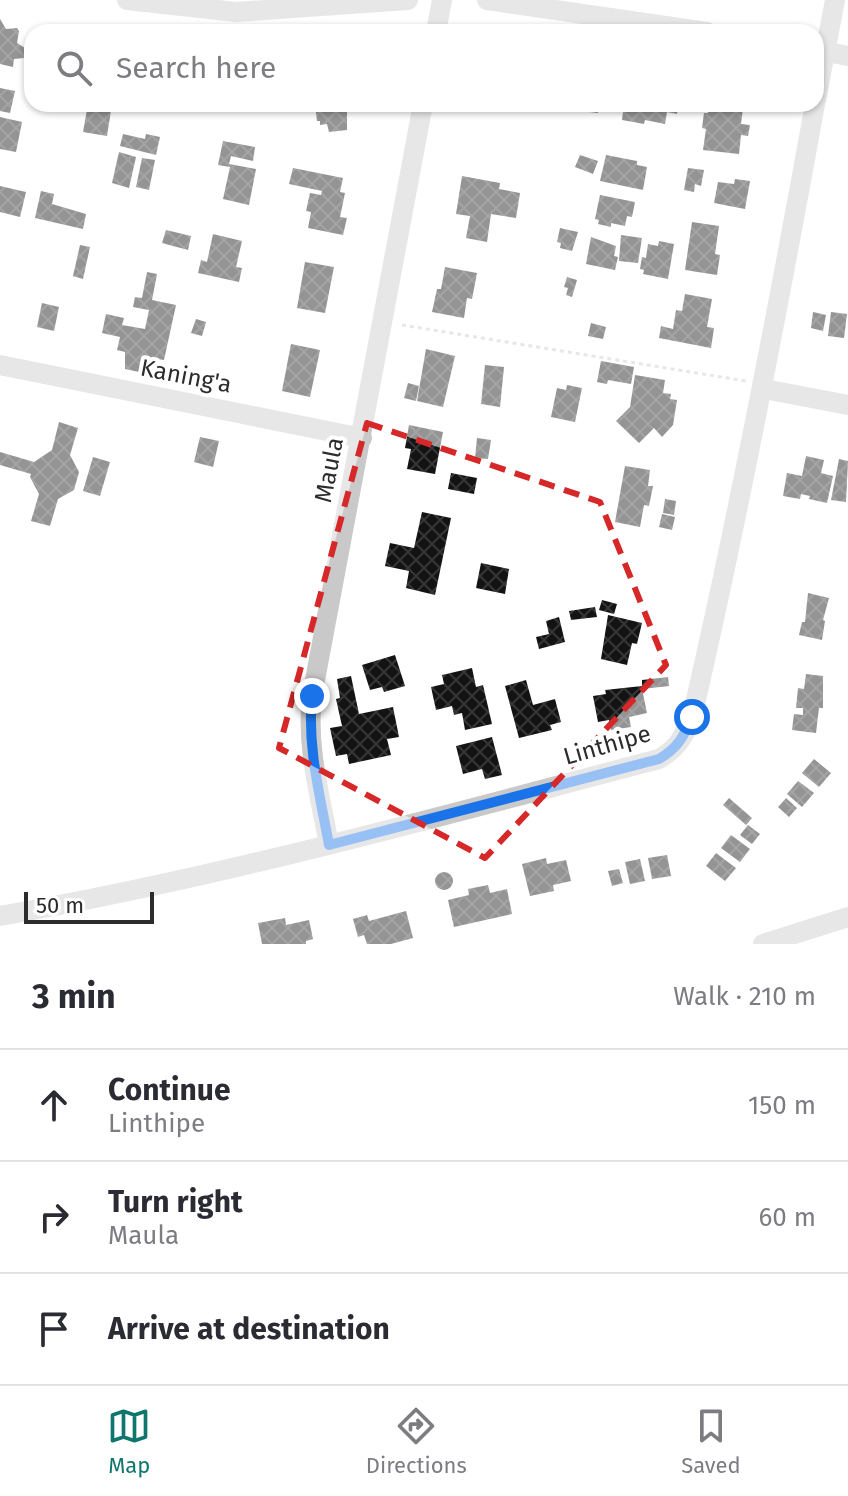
<!DOCTYPE html>
<meta charset="utf-8">
<style>
:root{--surface:#fff;--page:#f7f7f7;--text:#2b2b33;--muted:#7c7c81;--line:#e1e1e2;--accent:#0f766e}
body{margin:0;font-family:"Fira Sans",sans-serif;background:var(--page);color:var(--text)}
.scale{position:absolute;left:24px;bottom:20px;width:130px;box-sizing:border-box;padding-left:8px;border:4px solid #2c2c2c;border-top:0;font-size:22px;line-height:28px;white-space:nowrap;color:#2c2c2c;-webkit-text-stroke:6px #fff;paint-order:stroke}
.stop{position:absolute;width:24px;height:24px;margin:-18px;border:6px solid #1a73e8;border-radius:50%;background:#fff}
.stop.end{background:#1a73e8;border-color:#fff;box-shadow:0 2px 8px #0008}
.list{margin:0;padding:0;list-style:none}
h2{display:flex;justify-content:space-between;align-items:center;height:104px;margin:0;padding:0 32px;font-size:34px}
h2 small{font-size:26px;font-weight:400;color:var(--muted)}
.list li{display:grid;grid-template-columns:52px 1fr auto;gap:24px;align-items:center;box-sizing:border-box;height:112px;padding:0 32px;border-top:2px solid var(--line)}
.list b{display:block;font-size:30px;white-space:nowrap}
.list p{margin:0;font-size:26px;white-space:nowrap;color:var(--muted)}
.list em{font-size:26px;font-style:normal;color:var(--muted)}
.icon{flex:none;width:44px;height:44px;fill:none;stroke:currentColor;stroke-width:2;stroke-linecap:round;stroke-linejoin:round}
.map{position:relative;flex:none;width:848px;height:944px;overflow:hidden}
.search{position:absolute;background:var(--surface);box-shadow:0 2px 6px #0004;left:24px;right:24px;top:24px;height:88px;display:flex;align-items:center;gap:20px;box-sizing:border-box;padding:0 28px;border-radius:24px;color:var(--muted);font-size:30px}
.sheet{height:440px;background:var(--surface)}
nav{display:flex;justify-content:space-around;align-items:center;box-sizing:border-box;height:112px;border-top:2px solid var(--line);background:var(--surface);font-size:22px;color:var(--muted)}
nav a{display:grid;justify-items:center;gap:4px}
nav .on{color:var(--accent)}
.map>svg:first-child{display:block}
</style>
<div class="map">
<svg width="848" height="944" viewBox="0 0 848 944">
<defs>
<pattern id="building-cross-hatch" width="8" height="8" patternUnits="userSpaceOnUse" patternTransform="scale(2)"><rect width="8" height="8" fill="#131313"/><path d="M0 0l8 8M0 8l8-8" fill="none" stroke="#363636"/></pattern>
</defs>
<rect width="100%" height="100%" fill="#fff"/>
<path fill="url(#building-cross-hatch)" d="M0,19l6,10 11,-1 2,3 -2,12 8,5 -1,10 -10,1 -1,8 -13,-3z
M0,88l15,3 -5,22 -10,-2z
M88,104h24l-5,32 -24,-4z
M344,104v5l3,-1v22l-18,2 -2,-8 -7,1v-4h-3l-2,-16z
M542,104h57l-1,9 -57,-6z
M624,104h54l-1,10 -10,-2 -2,12 -20,-4 -1,4 -22,-4z
M709,104h39l-1,5 -4,-1 -2,16 9,1 -2,11 -7,-1 -2,19 -36,-4 3,-21 -4,-1 2,-15h4z
M0,117l22,5 -6,30 -16,-3z
M123,134l22,5 1,-5 14,3 -4,18 -36,-9z
M223,141l32,6 -2,14 -22,-5 -2,8 27,5 -7,36 -26,-6 7,-32 -12,-2z
M119,152l17,5 -7,31 -17,-5z
M580,155l18,6 -5,13 -18,-7z
M606,155l31,6v4l10,2 -4,23 -43,-9z
M142,158l13,2 -6,30 -13,-3z
M293,168l50,10 -3,14 5,1 -5,24 7,1 -4,17 -35,-7 3,-16 -5,-1 4,-18 11,2 1,-4 -33,-7z
M688,168l16,2 -3,16 -6,-2 -1,8 -10,-2z
M462,176l38,7 -1,6 21,4 -4,25 -25,-4 -4,28 -21,-4 4,-22 -14,-2z
M735,179l15,2 -5,28 -31,-6 4,-21 16,2z
M0,186l26,6 -6,25 -20,-5z
M41,191l13,3 -2,10 34,10 -3,15 -48,-11z
M600,195l35,7 -3,15 -5,-1 -2,10 -14,-3v4l-13,-3 1,-4 -4,-1z
M692,222l27,4 -4,28 5,1 -3,20 -32,-5z
M560,228l18,4 -6,19 -12,-3 1,-5 -4,-1z
M166,230l25,6 -3,14 -26,-7z
M213,234l29,7 -6,26 6,1 -3,14 -41,-9 3,-13 6,2z
M621,235l21,3 -4,25 -19,-2z
M591,237l25,9 -2,10 4,1 -3,13 -29,-6z
M659,241l15,3 -6,35 -25,-5 1,-4 -4,-1 2,-12 4,1 2,-14 10,2z
M80,245l10,2 -7,32 -10,-3z
M305,262l29,5 -9,46 -28,-5z
M445,267l32,6 -5,26 -5,-1 -3,20 -32,-6 5,-23h4z
M147,272l10,2 -5,26 24,5 -12,55 -12,-2 -2,8 -9,-1 -2,7 -14,-3v-17l-8,-2 3,-13 -18,-4 4,-19 18,4 -2,7 23,4 4,-19 -16,-3 2,-10 7,1z
M567,277l10,3 -5,17 -6,-2 2,-7 -4,-1z
M685,294l27,5 -5,28 7,1 -3,20 -52,-10 2,-12 12,3 3,-19 6,1z
M42,303l17,4 -5,24 -17,-4z
M813,312l13,3 -3,16 -12,-3z
M831,312l16,2 -3,24 -16,-2z
M196,319l10,3 -4,14 -11,-3z
M591,323l15,4 -3,12 -15,-3z
M291,344l29,6 -10,47 -28,-6z
M426,349l29,7 -12,51 -26,-6z
M601,361l33,6 -3,17 -23,-4 -1,4 -10,-2z
M485,365l19,2 -4,40 -19,-3z
M635,375l30,5 -2,13 8,1 -1,5 7,1 -4,25 -11,12 -8,-9 -15,15 -23,-22 14,-14z
M408,383l11,3 -3,15 -12,-3z
M567,385l15,3 -7,34 -24,-5 6,-29 9,2z
M59,422l19,6 -8,27 9,17 -5,18 -16,9 -8,27 -19,-5 8,-27 -9,-17 1,-3 -31,-9v-13l34,10 18,-12z
M409,425l34,7 -8,42 -28,-5 4,-20 -6,-1z
M200,437l19,4 -6,26 -19,-5z
M477,438l14,2 -3,19 -13,-1z
M806,456l18,4 -3,13 12,3 -6,27 -18,-4 1,-3 -9,-2 -1,5 -17,-3 4,-23 15,3z
M93,457l17,5 -10,34 -17,-5z
M839,459l9,2 -2,41 -15,-2z
M625,466l25,4 -2,16h5l-4,20 -5,-1 -4,22 -25,-5z
M451,473l26,5 -3,16 -26,-5z
M665,499l11,2 -2,14 -11,-2z
M422,512l29,6 -16,77 -29,-7 3,-17 -24,-5 5,-23 24,5z
M662,514l13,3 -3,13 -13,-3z
M481,563l28,6 -4,25 -29,-6z
M808,593l21,5 -6,22 2,1 -3,19 -23,-5 3,-13h3z
M602,600l15,4 -3,10 -15,-4z
M595,607l2,10 -26,3 -2,-9z
M608,615l34,8 -5,21 -5,-1 -5,22 -26,-6z
M559,617l6,25 -26,7 -3,-12 13,-3 -3,-13z
M395,655l10,31 -21,6 -2,-5 -12,3 -8,-25z
M472,668l4,19 7,-2 9,39 -27,6 -3,-17 -8,2 -2,-9 -16,4 -5,-23 13,-3 -2,-9z
M806,674l17,2v32h-4l-3,25 -24,-3 2,-16 9,1v-7h-7l2,-20 6,1z
M351,676l8,38 34,-7 6,30 -12,2 4,16 -42,9 -2,-10 -11,2 -6,-28 12,-2 -6,-27 4,-1 -3,-19z
M668,677l1,9 -27,3 5,24 -18,4 2,10 -20,3 -2,-10 -11,2 -5,-26 13,-2 -1,-4 37,-4v-6z
M526,680l7,25 22,-6 6,23 -11,3 2,5 -33,8 -14,-52z
M492,737l10,38 -17,4 -3,-10 -19,5 -7,-28z
M814,759l17,14 -12,14 -17,-14z
M798,781l16,12 -12,14 -15,-13z
M729,798l23,20 -6,7 -23,-20z
M786,798l11,10 -8,9 -11,-10z
M748,825l12,9 -8,10 -12,-9z
M731,835l19,14 -10,13 -19,-14z
M716,853l20,15 -11,13 -19,-15z
M667,855l4,21 -19,3 -4,-21z
M546,858l1,6 19,-4 5,21 -18,4 1,6 -24,5 -8,-32z
M640,859l5,22 -15,3 -5,-22z
M619,869l4,14 -11,3 -4,-15z
M435 881a9 9 0 1 1 18 0a9 9 0 1 1-18 0Z
M488,885l2,8 17,-4 5,25 -58,13 -6,-27 21,-5 -1,-6z
M406,911l7,27 -22,6h-24l-3,-9 -6,2 -5,-18 14,-4 2,6z
M285,918l1,7 23,-5 4,19 -7,2v3h-44l-4,-21z"/>
<g fill="none" stroke-linecap="round" stroke-linejoin="round">
<path stroke="#c9c9c9" stroke-width="3" stroke-dasharray="4 4" stroke-linecap="butt" d="M402,325l344,56"/>
<path stroke="#c9c9c9" stroke-width="20" d="M127,0l109,12 172,-12
M487,0l220,32
M436,32l6,-32
M816,50l32,6
M816,100l19,-100
M0,365l362,73
M764,389l84,16
M329,845c-9,-50 -23,-98 -17,-149l111,-592
M0,916c223,-39 441,-100 659,-157 19,-11 25,-23 33,-42 47,-203 86,-408 123,-613
M763,944l85,-27"/>
</g>
<g fill="none" stroke-linecap="round" stroke-linejoin="round">
<path stroke="#1a73e8" stroke-width="10" d="M312,696c-5,51 8,99 17,149l330,-86c19,-11 25,-23 33,-42"/>
</g>
<path d="M0 0H848V944H0ZM367,423l233,79 66,163 -181,193 -206,-110z" fill="#fff" fill-opacity=".55" fill-rule="evenodd"/>
<path fill="none" stroke="#d62828" stroke-width="6" stroke-dasharray="16 10" stroke-linejoin="round" d="M367,423l233,79 66,163 -181,193 -206,-110z"/>
<g text-anchor="middle" stroke-width="8" stroke-linejoin="round" paint-order="stroke">
<g font-size="24" fill="#2c2c2c" stroke="#fff">
<text transform="translate(186 376) rotate(11)" y="8">Kaning'a</text>
<text transform="translate(329 470) rotate(-79)" y="8">Maula</text>
<text transform="translate(607 745) rotate(-16)" y="8">Linthipe</text>
</g>
</g>
</svg>
<div class="scale">50 m</div>
<div class="stop" style="left:692px;top:717px"></div>
<div class="stop end" style="left:312px;top:696px"></div>
<div class="search"><svg class="icon" aria-label="search" viewBox="0 0 24 24"><circle cx="10" cy="10" r="6"/><path d="M15 15l6 6"/></svg>Search here</div>
</div>
<section class="sheet">
<h2>3 min<small>Walk · 210 m</small></h2>
<ul class="list">
<li><svg class="icon" aria-label="ahead" viewBox="0 0 24 24"><path d="M12 20V5M6 11l6-6 6 6"/></svg><div><b>Continue</b><p>Linthipe</p></div><em>150 m</em></li>
<li><svg class="icon" aria-label="right" viewBox="0 0 24 24"><path d="M7 20v-9h11M14 6l5 5-5 5"/></svg><div><b>Turn right</b><p>Maula</p></div><em>60 m</em></li>
<li><svg class="icon" aria-label="arrive" viewBox="0 0 24 24"><path d="M6 21V4h12l-3 4 3 4H6"/></svg><div><b>Arrive at destination</b></div></li>
</ul>
</section>
<nav>
<a class="on"><svg class="icon" aria-label="map" viewBox="0 0 24 24"><path d="M3 6l6-2 6 2 6-2v14l-6 2-6-2-6 2zM9 4v14M15 6v14"/></svg>Map</a>
<a><svg class="icon" aria-label="directions" viewBox="0 0 24 24"><path d="M12 3l9 9-9 9-9-9zM9 14v-3h6M13 9l2 2-2 2"/></svg>Directions</a>
<a><svg class="icon" aria-label="saved" viewBox="0 0 24 24"><path d="M7 4h10v16l-5-4-5 4z"/></svg>Saved</a>
</nav>
